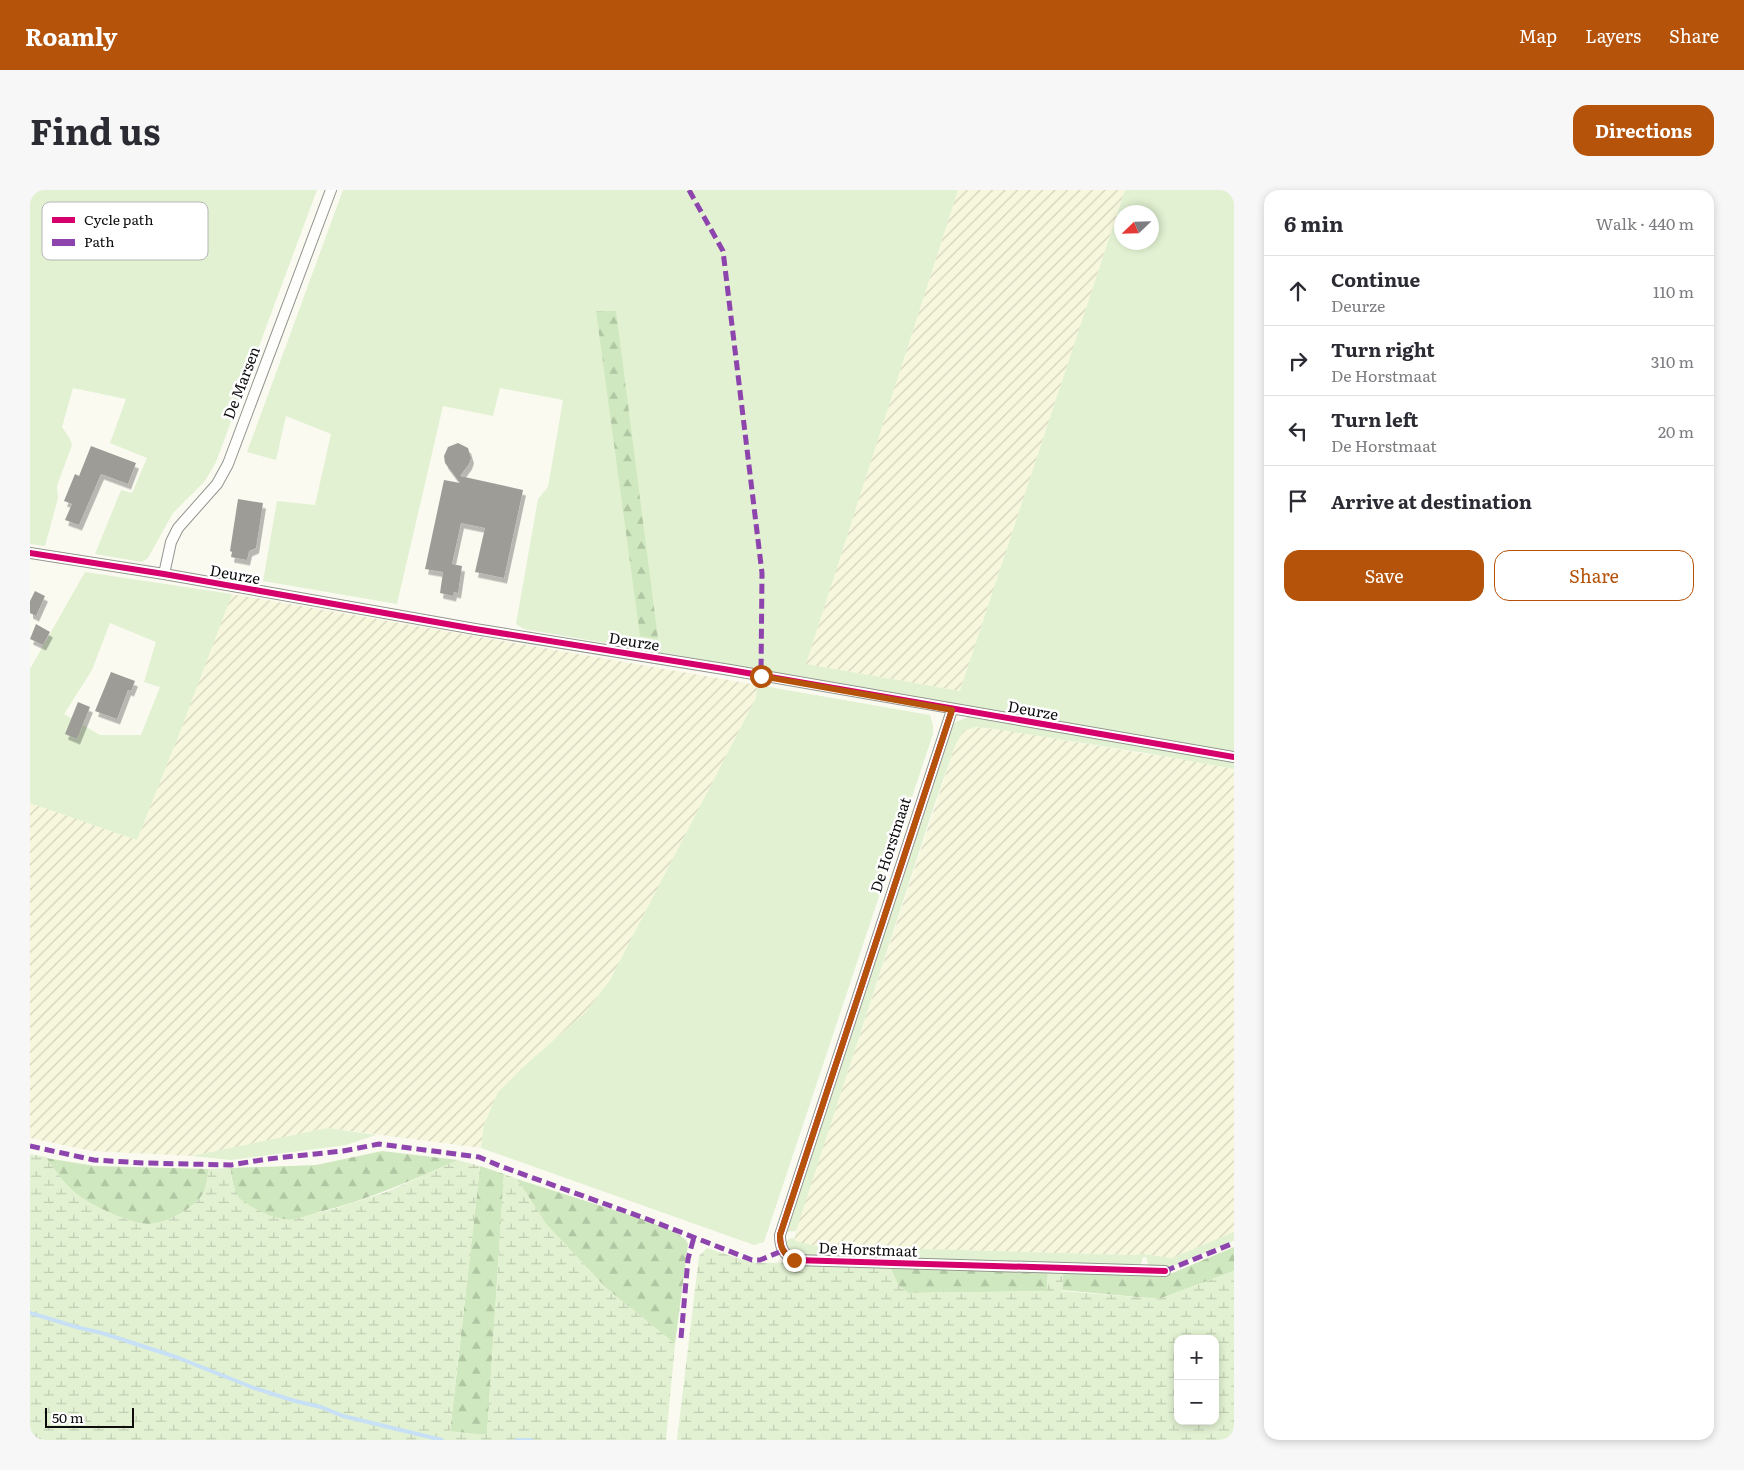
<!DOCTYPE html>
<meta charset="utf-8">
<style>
:root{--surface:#fff;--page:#f7f7f7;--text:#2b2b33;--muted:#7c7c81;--line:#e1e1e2;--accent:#b45309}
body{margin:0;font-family:Literata,serif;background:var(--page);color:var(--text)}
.controls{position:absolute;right:15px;bottom:15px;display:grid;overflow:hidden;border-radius:10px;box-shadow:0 2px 8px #0003}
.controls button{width:45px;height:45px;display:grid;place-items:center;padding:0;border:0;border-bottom:1px solid var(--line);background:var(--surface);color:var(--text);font:25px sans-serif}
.compass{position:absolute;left:1084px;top:15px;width:45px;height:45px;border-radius:50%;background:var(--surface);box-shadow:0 2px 8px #0003;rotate:247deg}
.scale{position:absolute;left:15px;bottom:12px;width:89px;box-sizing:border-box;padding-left:5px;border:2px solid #0d0d0d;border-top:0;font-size:14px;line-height:18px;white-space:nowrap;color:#0d0d0d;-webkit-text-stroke:4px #fff;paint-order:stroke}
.stop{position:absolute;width:15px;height:15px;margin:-11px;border:4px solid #b45309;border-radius:50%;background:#fff}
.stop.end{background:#b45309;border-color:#fff;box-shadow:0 1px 5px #0008}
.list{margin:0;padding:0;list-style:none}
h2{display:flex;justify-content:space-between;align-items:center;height:65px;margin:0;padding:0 20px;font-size:21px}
h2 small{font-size:16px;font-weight:400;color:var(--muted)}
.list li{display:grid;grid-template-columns:32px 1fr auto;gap:15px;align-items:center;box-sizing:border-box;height:70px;padding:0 20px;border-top:1px solid var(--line)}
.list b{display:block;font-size:19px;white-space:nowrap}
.list p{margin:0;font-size:16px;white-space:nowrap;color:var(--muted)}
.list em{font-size:16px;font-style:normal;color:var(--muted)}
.actions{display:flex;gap:10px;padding:15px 20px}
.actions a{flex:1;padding:11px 0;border:1px solid var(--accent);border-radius:15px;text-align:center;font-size:18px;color:var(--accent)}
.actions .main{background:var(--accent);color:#fff}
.icon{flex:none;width:28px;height:28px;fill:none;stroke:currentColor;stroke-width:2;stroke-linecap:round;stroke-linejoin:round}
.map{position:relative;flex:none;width:1204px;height:1250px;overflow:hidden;border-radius:15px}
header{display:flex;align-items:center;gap:30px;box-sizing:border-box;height:70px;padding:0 25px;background:var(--accent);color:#fff}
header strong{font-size:24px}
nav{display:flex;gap:28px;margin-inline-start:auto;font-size:18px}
.intro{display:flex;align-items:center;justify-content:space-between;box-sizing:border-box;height:120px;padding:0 30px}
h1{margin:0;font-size:35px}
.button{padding:12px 22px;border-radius:15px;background:var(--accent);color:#fff;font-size:18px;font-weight:700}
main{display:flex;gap:30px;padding:0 30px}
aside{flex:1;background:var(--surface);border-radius:15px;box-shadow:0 2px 8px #0003}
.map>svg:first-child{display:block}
</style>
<header>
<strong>Roamly</strong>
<nav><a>Map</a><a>Layers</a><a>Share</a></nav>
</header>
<div class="intro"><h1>Find us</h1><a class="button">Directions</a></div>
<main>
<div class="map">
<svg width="1204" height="1250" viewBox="0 0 1204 1250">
<defs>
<pattern id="farmland-furrows" width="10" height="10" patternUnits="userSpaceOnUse" patternTransform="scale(1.25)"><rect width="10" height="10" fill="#f7f7dd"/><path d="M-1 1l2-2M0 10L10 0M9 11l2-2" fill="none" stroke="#d3d3bc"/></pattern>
<pattern id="forest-firs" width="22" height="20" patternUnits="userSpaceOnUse" patternTransform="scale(1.25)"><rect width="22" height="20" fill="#d0e8bf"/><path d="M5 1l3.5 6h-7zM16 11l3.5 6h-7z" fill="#b1c6a3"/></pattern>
<pattern id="wetland-marsh" width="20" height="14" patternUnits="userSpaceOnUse" patternTransform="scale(1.25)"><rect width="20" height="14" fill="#e1f1d1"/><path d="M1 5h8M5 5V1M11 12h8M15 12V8" fill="none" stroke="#c0cdb2"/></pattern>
<filter id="shadow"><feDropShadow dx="3" dy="5.5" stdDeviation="0" flood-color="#0004"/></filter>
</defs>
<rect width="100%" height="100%" fill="#fbfaf1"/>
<path fill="url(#farmland-furrows)" d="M928,0h167l-165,501 -154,-27z
M202,404l525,91 -1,13 -146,282 -24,32 -64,56 -24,24 -14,33 -3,23 -153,-20 -137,28 -99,-5 -62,-13v-335l107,37 41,-103z
M946,537l34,4 136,23 18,2 70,13v463l-62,26 -29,-4 -12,1 -316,-9 -21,-5 3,-14 16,-50 142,-431 8,-15z"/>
<path fill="#e1f1d1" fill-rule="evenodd" d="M0,0h287l-101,272 -11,19 -32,32 -25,45 -6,4 -47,-8 26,-64 11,3 15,-35 -37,-15 16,-44 -53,-11 -11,39 8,12 2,6 -15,41 1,12 -13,48 -15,-2z
M313,0h615l-152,474 154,27 165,-501h109v562l-710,-123 -8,-5 22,-125 10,-12 15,-87 -63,-12 -7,28 -50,-10 -46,198 -134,-23 14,-80 38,4 16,-71 -45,-18 -10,44 -29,-8zM1092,22h30v30h-30z
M55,382l147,22 -54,143 -41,103 -107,-37v-134zM80,433l46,19 -12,40 16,5 -19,48h-41l-36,-21 28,-44z
M727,495l173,30 3,10v9l-169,508 -10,3 -273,-97 3,-23 14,-33 24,-24 64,-56 24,-32 146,-282z
M940,526l264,44v9l-70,-13 -169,-27 -19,-2 -13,4 -8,15 -21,60 -138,425 -12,1 164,-503 8,-7z
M298,938l48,7 -30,10 -115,15 -40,-4z
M1204,1042v9l-71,29 -14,-4 -3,-9h-3l-3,11 -337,-10 -11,-4 -7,-12 4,-3 5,-1 1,3 20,5 316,9 12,-1 29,4z"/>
<path fill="url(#forest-firs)" d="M566,121h20l42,328 -18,-3z
M352,961l76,9c-45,20 -90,40 -139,52 -9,3 -20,7 -29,8 -14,0 -43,-11 -52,-23 -5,-8 -6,-20 -8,-29l86,-3z
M16,968l49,8 114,3c-2,8 -2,16 -5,23 -8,15 -37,32 -55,32 -17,1 -53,-17 -67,-26 -15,-10 -26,-26 -36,-40z
M450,976l24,8 -17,261 -37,-3z
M487,989l125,40 33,13 11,8 2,4 -13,100 -69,-56 -60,-64z
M1204,1057v24l-75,28 -97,-9 1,-19 107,3z
M860,1076l158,4 -1,21 -139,2 -10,-8z"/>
<path fill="url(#wetland-marsh)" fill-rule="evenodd" d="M0,964l16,3c10,15 21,31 36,41 14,9 50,27 67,26 18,0 47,-17 55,-32 3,-7 3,-15 5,-23l21,-1 2,14 7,16 13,9 21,10 17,3 47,-12 52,-17 69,-31 22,6 -30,265 37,4 17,-261 13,5 29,45 60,64 69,56 -9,96h-636z
M677,1058l43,14 11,1 42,-1 87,4 8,19 10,8 139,-2 1,-21 15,1 -1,20 97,8 75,-28v169h-557l22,-184zM1148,1149h37v82h-37z"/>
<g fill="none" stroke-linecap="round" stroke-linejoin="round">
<path stroke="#c8e0f5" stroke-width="4" d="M0,1123l50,15 22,5 74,24 78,31 41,13 26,6 22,9 99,24
M487,1250h14"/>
</g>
<path fill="#9e9c97" filter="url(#shadow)" d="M428,253l10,5 3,10 -2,6 -9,12 63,14 -19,88 -29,-6 10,-44 -24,-5 -9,41 10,2 -4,27 -4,-1 -1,4 -13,-3 3,-21 -18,-3 19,-89 16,3 -15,-20 -1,-7 4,-9z
M61,256l45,17 -8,21 -27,-10 -22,51 -14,-5 7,-16 -8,-3 11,-27 4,2z
M208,309l25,4 -7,45 -7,3 -2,9 -16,-3 1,-5 -2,-1z
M5,401l10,5 -9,20 -6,-3v-12z
M6,434l14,8 -7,13 -13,-6z
M81,482l24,9 -4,10 -3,-1 -11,29 -22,-8z
M48,512l12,5 -13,32 -12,-5z"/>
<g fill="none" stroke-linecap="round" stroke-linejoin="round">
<defs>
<path id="street" d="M0,363l134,21 311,55 255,41 504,87
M134,384l7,-32 7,-14 39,-44 11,-20 103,-274
M922,520l-172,525c0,12 3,19 14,25l371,11"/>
</defs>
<use href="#street" stroke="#949490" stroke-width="12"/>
<use href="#street" stroke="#fefefd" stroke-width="10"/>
<path stroke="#8e44ad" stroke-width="5" stroke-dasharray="10 5" stroke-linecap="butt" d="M659,0l34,61 39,322 -1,103
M0,956l64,14 49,3 88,2 36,-6 76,-8 36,-7 100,13 21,9 147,53 105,41h8l22,-9
M1135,1081l69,-28
M651,1148l7,-79 6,-22"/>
<defs>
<path id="cycleway" d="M0,363l134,21 311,55 255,41 504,87
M922,520l-172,525c0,12 3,19 14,25l371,11"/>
</defs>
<use href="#cycleway" stroke="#fff" stroke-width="9"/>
<use href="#cycleway" stroke="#d6006c" stroke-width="6"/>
</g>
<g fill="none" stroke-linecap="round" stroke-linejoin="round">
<path stroke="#b45309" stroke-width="6" d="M731,486l191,34 -172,525c0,12 3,19 14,25"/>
</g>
<g text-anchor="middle" stroke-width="5" stroke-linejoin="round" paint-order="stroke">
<g font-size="15" fill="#0d0d0d" stroke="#fff">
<text transform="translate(212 193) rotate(-69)" y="5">De Marsen</text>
<text transform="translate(205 385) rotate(10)" y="5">Deurze</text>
<text transform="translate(604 452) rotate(9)" y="5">Deurze</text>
<text transform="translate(1003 521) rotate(10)" y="5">Deurze</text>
<text transform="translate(861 655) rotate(-72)" y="5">De Horstmaat</text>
<text transform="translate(838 1060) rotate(2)" y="5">De Horstmaat</text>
</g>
</g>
<rect x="12" y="12" width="166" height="58" rx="8" fill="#fff" stroke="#b6b6b6" stroke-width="1"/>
<rect x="22" y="27" width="23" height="6" fill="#d6006c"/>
<rect x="22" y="49" width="23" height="7" fill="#8e44ad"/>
<g font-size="14" fill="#0d0d0d">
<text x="54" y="35">Cycle path</text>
<text x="54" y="57">Path</text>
</g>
</svg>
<div class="controls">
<button>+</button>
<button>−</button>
</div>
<svg class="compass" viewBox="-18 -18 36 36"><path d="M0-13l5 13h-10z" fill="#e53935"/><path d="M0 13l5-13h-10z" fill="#7c7c81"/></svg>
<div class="scale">50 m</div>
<div class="stop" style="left:731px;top:486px"></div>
<div class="stop end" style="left:764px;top:1070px"></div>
</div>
<aside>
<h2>6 min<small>Walk · 440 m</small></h2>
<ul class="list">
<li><svg class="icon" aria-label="ahead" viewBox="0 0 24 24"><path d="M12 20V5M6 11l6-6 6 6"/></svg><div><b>Continue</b><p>Deurze</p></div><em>110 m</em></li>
<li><svg class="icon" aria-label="right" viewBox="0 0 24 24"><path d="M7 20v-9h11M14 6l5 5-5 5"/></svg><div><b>Turn right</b><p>De Horstmaat</p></div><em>310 m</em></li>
<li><svg class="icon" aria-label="left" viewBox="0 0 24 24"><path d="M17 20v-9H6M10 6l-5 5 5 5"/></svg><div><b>Turn left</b><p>De Horstmaat</p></div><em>20 m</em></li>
<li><svg class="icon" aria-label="arrive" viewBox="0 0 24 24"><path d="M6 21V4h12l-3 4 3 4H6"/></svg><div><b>Arrive at destination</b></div></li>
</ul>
<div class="actions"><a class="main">Save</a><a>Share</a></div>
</aside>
</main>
